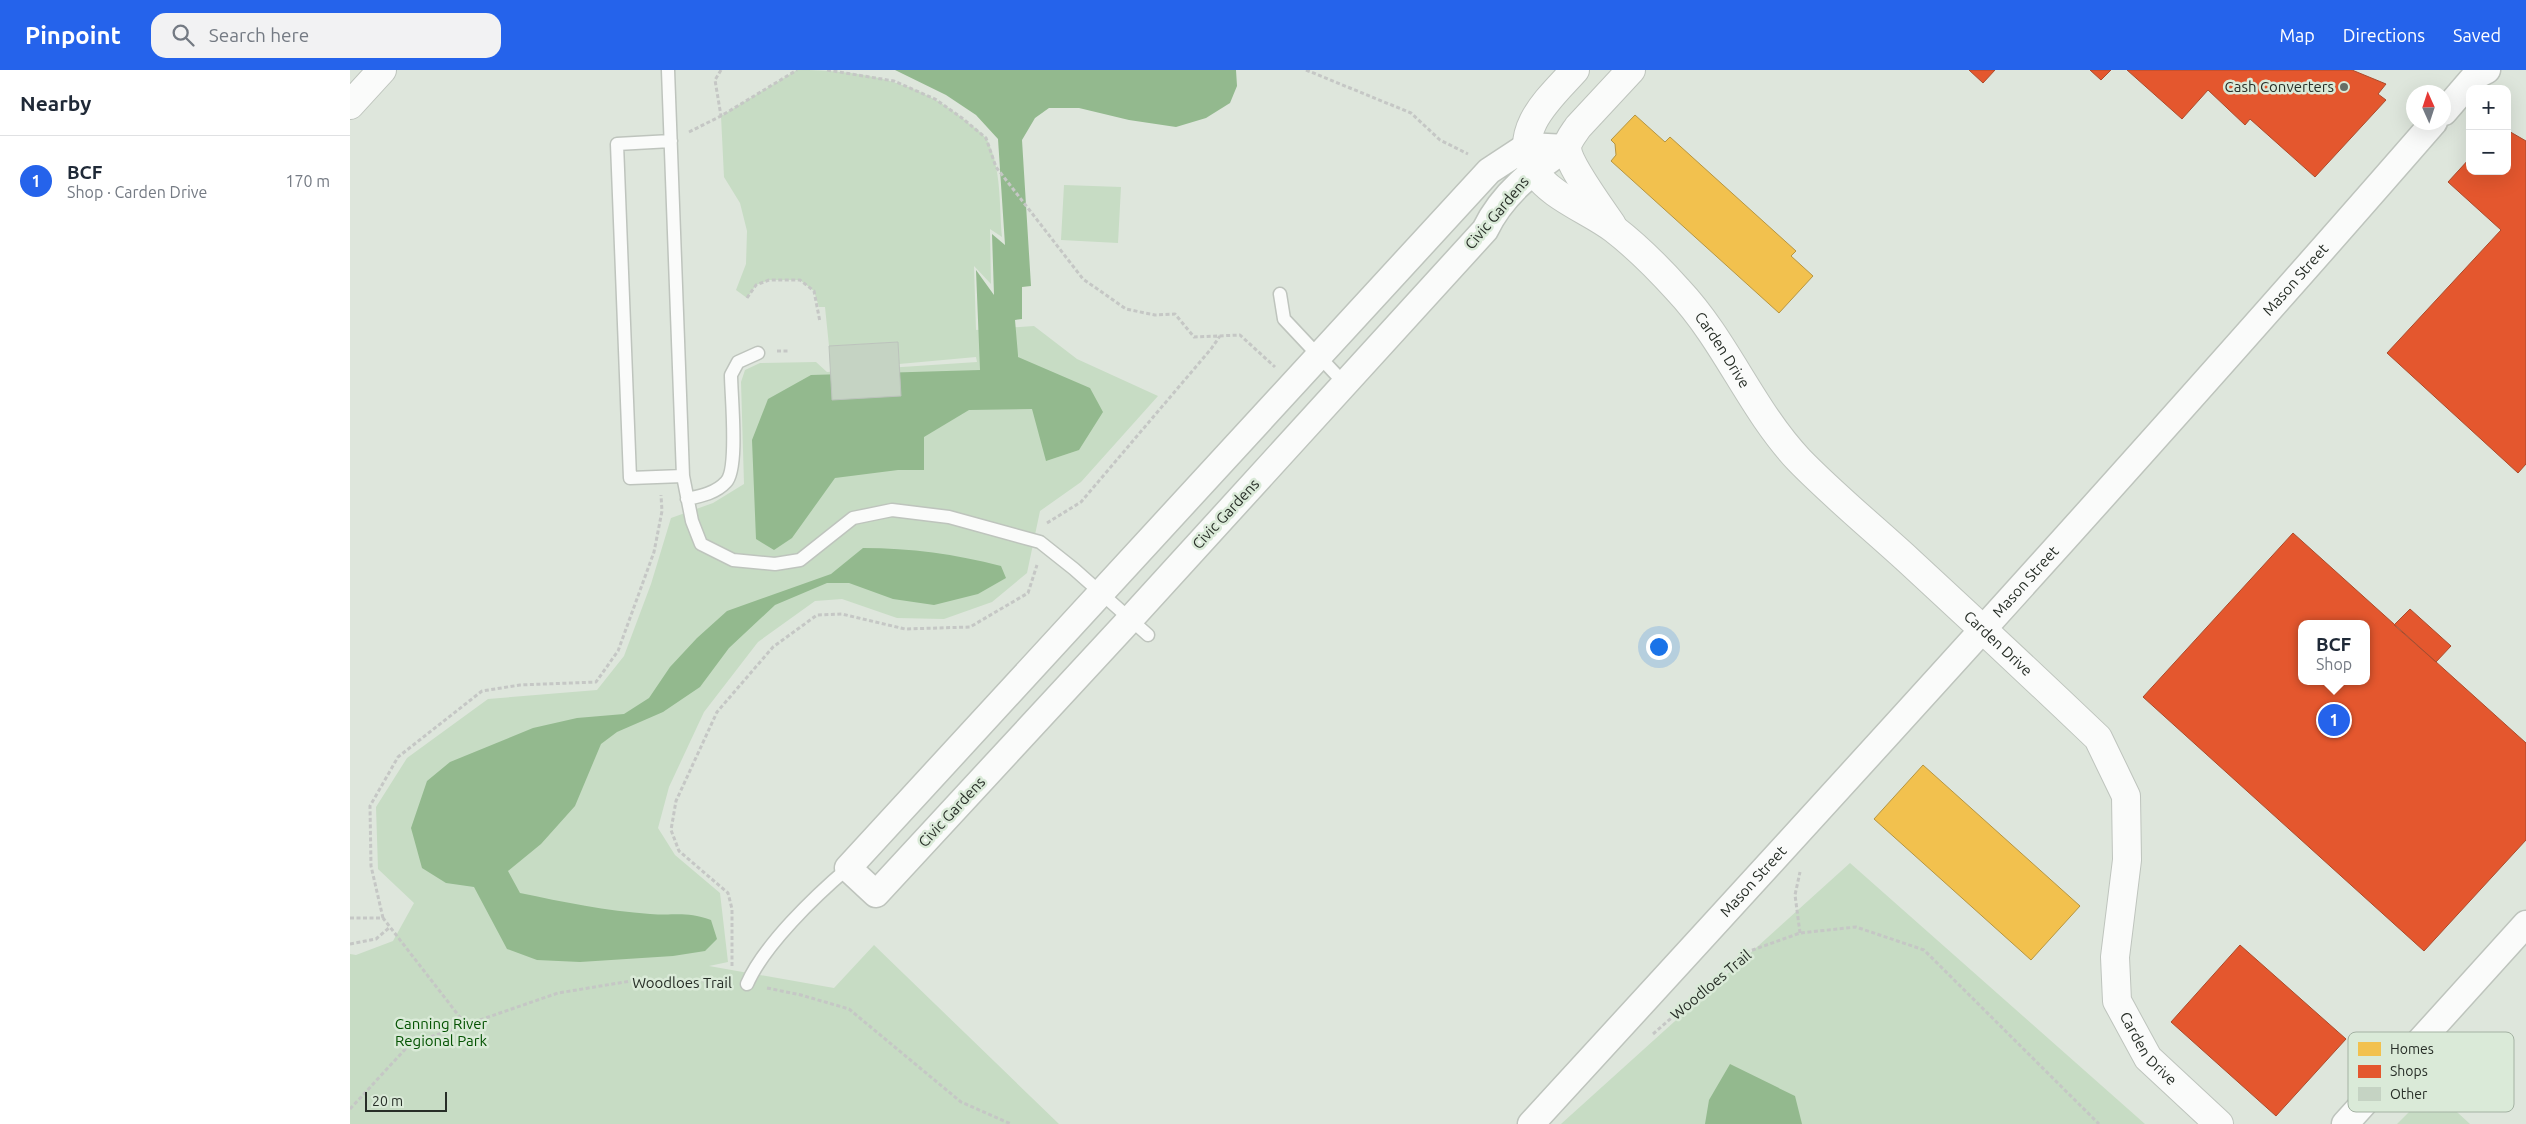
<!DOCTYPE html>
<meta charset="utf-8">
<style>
:root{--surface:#fff;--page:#f2f2f3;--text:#1f2937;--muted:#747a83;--line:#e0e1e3;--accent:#2563eb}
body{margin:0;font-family:Ubuntu,sans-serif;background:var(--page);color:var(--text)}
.controls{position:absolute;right:15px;top:15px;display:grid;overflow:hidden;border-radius:10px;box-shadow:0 5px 20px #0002}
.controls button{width:45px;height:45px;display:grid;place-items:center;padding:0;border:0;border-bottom:1px solid var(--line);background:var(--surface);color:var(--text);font:25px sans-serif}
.compass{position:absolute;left:2056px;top:15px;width:45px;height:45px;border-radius:50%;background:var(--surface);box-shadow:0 5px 20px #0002;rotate:357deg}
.scale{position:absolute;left:15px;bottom:12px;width:82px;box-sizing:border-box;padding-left:5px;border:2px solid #272e27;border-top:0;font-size:14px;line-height:18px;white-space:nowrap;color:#272e27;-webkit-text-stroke:4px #daead8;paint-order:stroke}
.you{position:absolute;left:1308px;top:576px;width:18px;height:18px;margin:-12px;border:4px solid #fff;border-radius:50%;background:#1a73e8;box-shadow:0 0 0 8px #1a73e833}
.badge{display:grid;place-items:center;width:32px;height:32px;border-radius:50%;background:var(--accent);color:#fff;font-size:16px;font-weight:700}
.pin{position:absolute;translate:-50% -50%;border:2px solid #fff;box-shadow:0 1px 5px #0006}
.popup{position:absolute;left:1948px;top:550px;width:72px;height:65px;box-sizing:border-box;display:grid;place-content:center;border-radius:10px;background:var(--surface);filter:drop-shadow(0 1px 4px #0005);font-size:16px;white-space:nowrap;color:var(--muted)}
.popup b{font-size:19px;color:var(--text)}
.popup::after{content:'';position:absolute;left:50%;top:100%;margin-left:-10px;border:10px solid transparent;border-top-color:var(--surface)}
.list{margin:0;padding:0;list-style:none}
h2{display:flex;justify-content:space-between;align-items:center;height:65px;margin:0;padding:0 20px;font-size:21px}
h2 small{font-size:16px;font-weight:400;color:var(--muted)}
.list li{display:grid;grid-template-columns:32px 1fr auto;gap:15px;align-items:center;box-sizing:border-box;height:90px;padding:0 20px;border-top:1px solid var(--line)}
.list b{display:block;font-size:19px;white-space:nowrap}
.list p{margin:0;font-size:16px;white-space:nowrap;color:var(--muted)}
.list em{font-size:16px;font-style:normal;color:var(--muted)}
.icon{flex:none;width:28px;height:28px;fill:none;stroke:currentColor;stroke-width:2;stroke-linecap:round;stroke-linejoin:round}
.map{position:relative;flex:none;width:2176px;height:1054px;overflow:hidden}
header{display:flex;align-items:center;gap:30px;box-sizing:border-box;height:70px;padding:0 25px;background:var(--accent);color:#fff}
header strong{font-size:24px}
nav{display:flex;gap:28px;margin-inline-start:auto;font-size:18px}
.search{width:350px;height:45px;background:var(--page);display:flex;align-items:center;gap:12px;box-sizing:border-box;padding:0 18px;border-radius:15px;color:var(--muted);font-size:19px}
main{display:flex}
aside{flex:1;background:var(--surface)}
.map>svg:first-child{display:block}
</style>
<header>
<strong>Pinpoint</strong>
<div class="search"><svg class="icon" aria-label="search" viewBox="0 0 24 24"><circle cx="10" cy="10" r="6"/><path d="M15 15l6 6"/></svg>Search here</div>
<nav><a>Map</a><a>Directions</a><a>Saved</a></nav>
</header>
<main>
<aside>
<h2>Nearby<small></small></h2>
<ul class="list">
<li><span class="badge">1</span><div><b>BCF</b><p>Shop · Carden Drive</p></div><em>170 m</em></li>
</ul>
</aside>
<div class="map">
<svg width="2176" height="1054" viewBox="0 0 2176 1054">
<rect width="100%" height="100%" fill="#dee6dc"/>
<path fill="#c7dcc4" d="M447,0c63,0 121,10 170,52 6,5 16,11 20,18 15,29 12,66 15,97l-12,-8 1,55 -17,-18 2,64 58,-4 43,33 81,37 -77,86 -41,29 -13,62 -35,29 -48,17 -47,-1 -55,-19 -27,2 -57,41 -54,70 -35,75 -11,41 17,27 45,38 8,69 -19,4 125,22 40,-43 185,179h-709v-170l6,1 37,-14 21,-38 -36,-34 -2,-62 31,-49 81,-59 109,-9 27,-34 27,-72 20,-66 42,-15 31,-19 -3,-102 4,-12 15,-7 56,-1 11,10 150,-10 -1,-5 -77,7 -1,-22 -69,4 -4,-39h-6l-5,-16 -14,-11h-31l-13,5 -9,13 -11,-8 10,-26 1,-33 -7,-28 -16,-26 -3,-61z
M714,115l57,2 -3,56 -57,-3z
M1500,793l295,261h-584z
M2082,1019l38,35h-73z"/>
<path fill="#93b98e" d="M545,0h341l1,16 -7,17 -24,15 -30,9 -47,-7 -50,-12h-30l-14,10 -13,22 9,146 -9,1v32l-7,1 3,35v2l72,31 13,24 -24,38 -33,11 -14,-52 -63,1 -45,27v33h-26l-63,8 -43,60 -18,12 -18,-11 -4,-99 16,-41 43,-24 169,-5 -4,-100 18,25 -2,-61 13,11 -7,-106 -22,-24 -30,-20z
M513,478c48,0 92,6 138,18l5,12 -28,16 -44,11 -41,-6 -44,-16h-22l-52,22 -46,43 -29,39 -37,25 -46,20 -16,12 -26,62 -34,38 -33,27 12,22c43,9 87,18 130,21 26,2 35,-3 61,6l6,19 -12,12 -32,5 -93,6 -43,-2 -30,-11 -33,-62 -28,-4 -24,-15 -11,-40 16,-47 23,-19 83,-34 44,-10 47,-4 25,-16 21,-31 27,-29 30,-27 104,-37z
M1380,994l65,32 7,28h-97l4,-24z"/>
<path fill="#f2c14e" stroke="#b59542" d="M1285,45l30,27 5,-5 126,114 -5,5 22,20 -34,37 -168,-152 5,-6 -1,-11 -4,-4z
M1573,695l157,141 -49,54 -157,-141z"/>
<path fill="#e4572e" stroke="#ab4b2c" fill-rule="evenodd" d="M1619,0h26l-12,13z
M1740,0h21l-10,10z
M1777,0h225l34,14 -8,10 8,6 -71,77 -65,-58 -5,6 -37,-35 -26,29z
M2157,60l19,11v323l-8,9 -131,-120 114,-123 -53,-48 22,-24v13h37z
M1943,463l233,210v97l-102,111 -281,-254zM1952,554h64v57h-64z
M2060,539l41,37 -15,16 -42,-37z
M1890,875l106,94 -70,77 -105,-94z"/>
<path fill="#c5d3c3" stroke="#bcc3bc" d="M548,272l3,54 -69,4 -3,-54z"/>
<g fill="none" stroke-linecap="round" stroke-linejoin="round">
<defs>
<path id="service" d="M318,0l15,406 -53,2 -13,-334 54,-3
M930,224l4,25 61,65
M333,406l9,45 9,23 32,16 42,4 25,-4 53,-42 39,-8 57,7 91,25 34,27 74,66
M337,429c14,-3 29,-6 39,-17 13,-13 5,-87 5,-107l7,-13 20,-9
M397,914c17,-39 68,-88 101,-116"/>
<g id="minor">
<path d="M2094,42l31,-36 12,-6"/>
<path d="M1177,76l40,2c-33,21 -65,46 -82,82l-361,396 -248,268 -28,-26 641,-697z"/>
<path id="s1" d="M1181,1054c304,-331 608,-663 903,-1002"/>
<path d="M1995,1054l181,-200"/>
</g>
<g id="tertiary">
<path id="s2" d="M1225,0c-24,27 -63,59 -42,99 15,27 58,42 81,60 22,17 46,41 64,61 48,51 73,119 121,170 34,35 73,67 109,100 64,59 127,118 190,178l28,58 1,64 -12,97 2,44 31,57 71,66"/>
<path d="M0,35l32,-35"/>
<path d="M1262,155c-10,-15 -45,-62 -45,-78 1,-7 7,-14 11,-20l53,-57"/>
</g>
</defs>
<use href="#service" stroke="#bec4bd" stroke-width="15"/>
<use href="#minor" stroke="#bec4bd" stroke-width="29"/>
<use href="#tertiary" stroke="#bec4bd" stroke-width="30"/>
<path stroke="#c5c7c5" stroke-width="3" stroke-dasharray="4 2.5" stroke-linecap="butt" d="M371,0l-6,10 6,36
M477,0l67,11 41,18 27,19 24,20 10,29 87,112 43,30 29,6 20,-1 19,23 46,-2 35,32
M956,0l105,43 29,27 28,14
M339,62l32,-16 76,-46
M397,228l9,-13 13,-5h31l14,11 6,31
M427,281h12
M697,453l34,-21 130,-153 9,-13
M0,848h33l83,107
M33,848l-12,-52 -1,-60 28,-49 84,-66 38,-6 76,-3 22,-31 36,-99 8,-41 -1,-16
M1450,863l-5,-38 5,-23
M0,874l26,-5 14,-12
M382,896v-57l-4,-16 -49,-42 -8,-21 5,-29 41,-89 56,-65 44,-32 25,-1 63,15 65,-2 58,-34 9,-28
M417,918l34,7 48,14 112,93 50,22
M1303,964l94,-82 53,-19 56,-6 68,23 175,174
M0,1039l60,-65 148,-51 79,-13 90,1"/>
<use href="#service" stroke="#fafbfa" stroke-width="12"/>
<use href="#minor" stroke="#fafbfa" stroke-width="26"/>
<use href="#tertiary" stroke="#fafbfa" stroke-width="28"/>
</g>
<circle fill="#676e66" stroke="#daead8" stroke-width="2" cx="1994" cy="17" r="5"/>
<g text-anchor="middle" stroke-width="5" stroke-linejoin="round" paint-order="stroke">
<g font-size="15" fill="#272e27" stroke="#daead8" text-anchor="end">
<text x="1984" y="22">Cash Converters</text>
</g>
<g font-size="15" fill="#272e27" stroke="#daead8">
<text transform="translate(1147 143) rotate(-50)" y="5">Civic Gardens</text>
<text dy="5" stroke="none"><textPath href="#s1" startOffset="1139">Mason Street</textPath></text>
<text dy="5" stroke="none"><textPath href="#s2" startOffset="381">Carden Drive</textPath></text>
<text transform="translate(876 444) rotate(-47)" y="5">Civic Gardens</text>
<text dy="5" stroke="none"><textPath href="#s1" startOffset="734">Mason Street</textPath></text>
<text dy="5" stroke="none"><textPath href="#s2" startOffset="786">Carden Drive</textPath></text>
<text transform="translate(602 742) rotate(-47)" y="5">Civic Gardens</text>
<text dy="5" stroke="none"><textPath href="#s1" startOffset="329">Mason Street</textPath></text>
<text x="332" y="918">Woodloes Trail</text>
<text transform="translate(1361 915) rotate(-40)" y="5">Woodloes Trail</text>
<text dy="5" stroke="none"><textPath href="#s2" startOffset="1251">Carden Drive</textPath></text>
</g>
<g font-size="15" fill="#035201" stroke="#daead8">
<text x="91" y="959">Canning River<tspan x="91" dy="17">Regional Park</tspan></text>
</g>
</g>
<rect x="1998" y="962" width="166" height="80" rx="8" fill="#daead8" stroke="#a4b2a3" stroke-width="1"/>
<rect x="2008" y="972" width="23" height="14" fill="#f2c14e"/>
<rect x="2008" y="995" width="23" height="13" fill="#e4572e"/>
<rect x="2008" y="1017" width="23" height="14" fill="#c5d3c3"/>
<g font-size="14" fill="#272e27">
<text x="2040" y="984">Homes</text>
<text x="2040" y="1006">Shops</text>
<text x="2040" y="1029">Other</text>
</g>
</svg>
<div class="controls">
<button>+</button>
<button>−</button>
</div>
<svg class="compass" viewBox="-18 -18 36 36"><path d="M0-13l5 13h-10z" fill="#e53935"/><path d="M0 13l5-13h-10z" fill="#747a83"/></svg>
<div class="scale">20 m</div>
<div class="you"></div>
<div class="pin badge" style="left:1984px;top:650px">1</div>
<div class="popup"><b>BCF</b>Shop</div>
</div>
</main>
